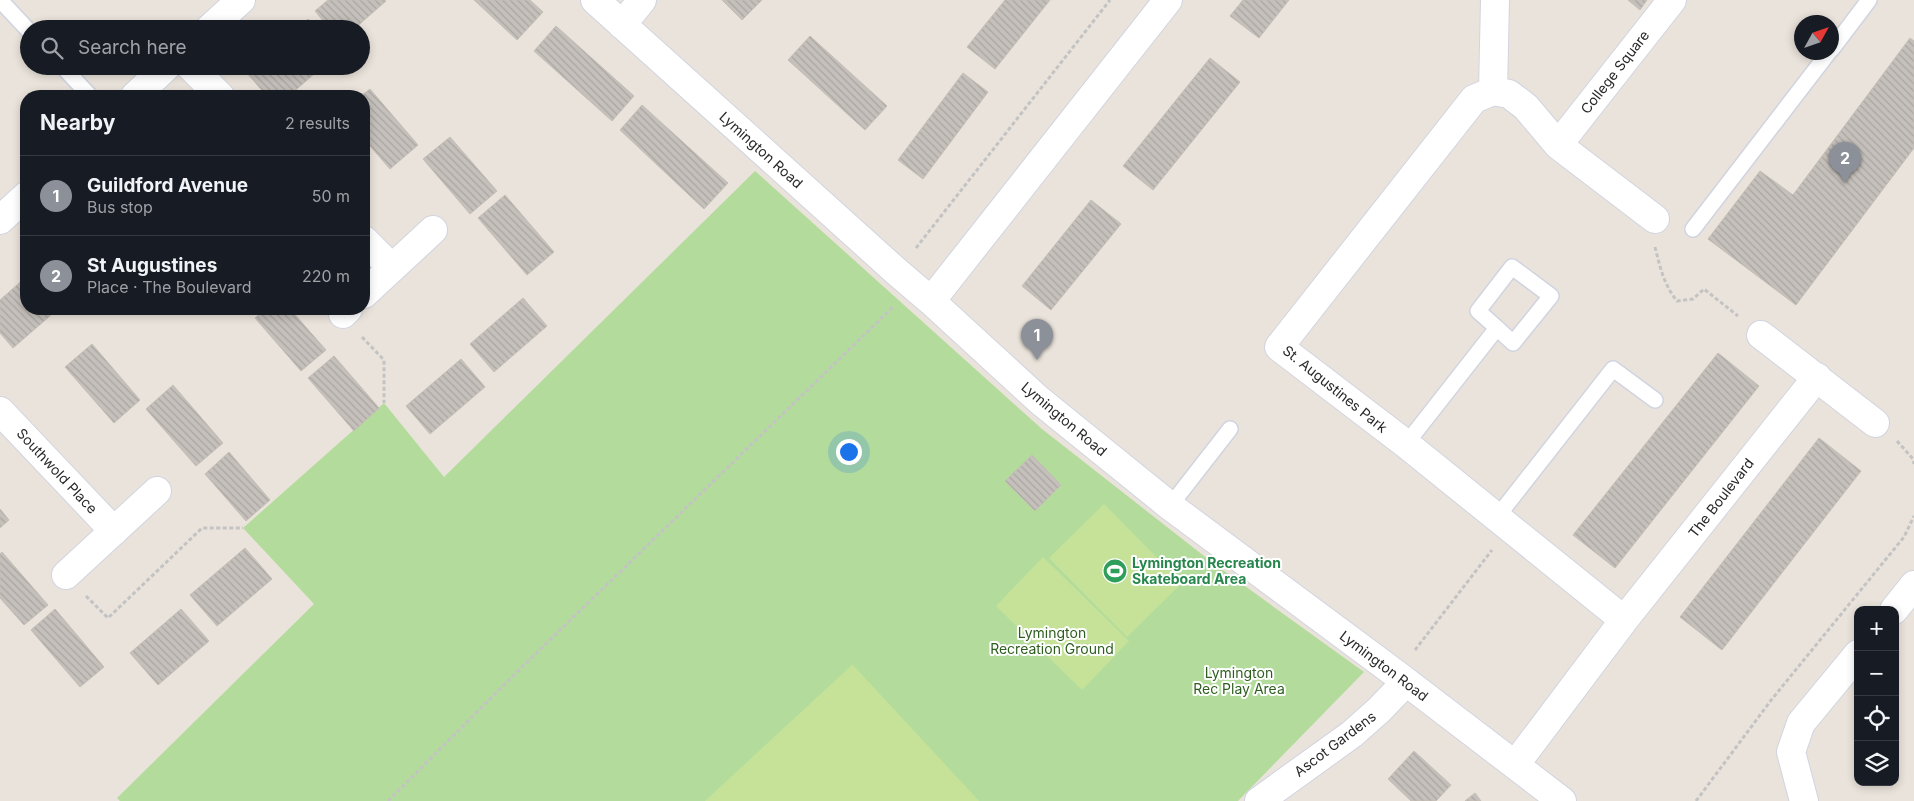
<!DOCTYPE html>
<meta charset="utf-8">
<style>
:root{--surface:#171b24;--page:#242831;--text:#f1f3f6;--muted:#9ea1a6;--line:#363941;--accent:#8c9099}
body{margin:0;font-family:Inter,sans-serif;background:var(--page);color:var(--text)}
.controls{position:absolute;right:15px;bottom:15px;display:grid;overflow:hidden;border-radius:10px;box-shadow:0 2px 8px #0003}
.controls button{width:45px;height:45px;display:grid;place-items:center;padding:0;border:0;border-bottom:1px solid var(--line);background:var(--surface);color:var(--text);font:25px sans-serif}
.compass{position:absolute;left:1794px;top:15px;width:45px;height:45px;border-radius:50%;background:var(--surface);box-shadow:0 2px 8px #0003;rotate:50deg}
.you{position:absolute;left:848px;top:451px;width:18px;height:18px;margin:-12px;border:4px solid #fff;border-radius:50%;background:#1a73e8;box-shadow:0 0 0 8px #1a73e833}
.badge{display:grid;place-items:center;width:32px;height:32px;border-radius:50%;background:var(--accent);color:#fff;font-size:16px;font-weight:700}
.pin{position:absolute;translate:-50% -41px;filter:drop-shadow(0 1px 2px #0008)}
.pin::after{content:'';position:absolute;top:26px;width:18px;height:15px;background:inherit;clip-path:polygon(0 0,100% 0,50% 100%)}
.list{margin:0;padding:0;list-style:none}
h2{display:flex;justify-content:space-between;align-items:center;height:65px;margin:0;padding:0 20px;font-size:21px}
h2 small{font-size:16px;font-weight:400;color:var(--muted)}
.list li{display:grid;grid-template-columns:32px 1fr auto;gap:15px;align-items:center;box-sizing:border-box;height:80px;padding:0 20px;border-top:1px solid var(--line)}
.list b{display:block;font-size:19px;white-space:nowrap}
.list p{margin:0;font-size:16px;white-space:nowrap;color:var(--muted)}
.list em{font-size:16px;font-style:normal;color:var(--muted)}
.icon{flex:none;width:28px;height:28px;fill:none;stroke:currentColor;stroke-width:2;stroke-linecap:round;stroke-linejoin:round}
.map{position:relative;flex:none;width:1914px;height:801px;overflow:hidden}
.search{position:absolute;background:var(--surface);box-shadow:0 2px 8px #0003;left:20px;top:20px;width:350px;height:55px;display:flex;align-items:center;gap:12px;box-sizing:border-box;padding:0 18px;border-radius:28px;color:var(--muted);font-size:19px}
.panel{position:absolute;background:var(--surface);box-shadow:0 2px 8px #0003;left:20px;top:90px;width:350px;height:225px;border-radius:20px}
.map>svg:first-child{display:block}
</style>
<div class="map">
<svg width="1914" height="801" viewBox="0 0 1914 801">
<defs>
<pattern id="building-back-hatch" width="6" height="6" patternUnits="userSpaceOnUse" patternTransform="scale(1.25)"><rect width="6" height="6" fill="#c5c0bb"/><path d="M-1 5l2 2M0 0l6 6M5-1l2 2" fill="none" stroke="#a9a5a1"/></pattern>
</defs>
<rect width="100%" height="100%" fill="#eae3db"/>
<path fill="#b3dc9c" d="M755,171l287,258 171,134 151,109 -126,129h-1118l-3,-3 197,-194 -71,-76 141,-125 60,74z"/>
<path fill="#c5e298" d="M1104,504l78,79 -55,54 -78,-79z
M1043,557l86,84 -47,49 -86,-84z
M852,664l127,137h-274l147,-136z"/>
<path fill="url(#building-back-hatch)" stroke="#c4bfb5" d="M328,0h57l1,1 -32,28h-24l-15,-18z
M474,0h56l13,12 -26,28z
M722,0h40l-20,20z
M1005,0h45l-55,69 -28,-22z
M1243,0h46l-30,38 -29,-22z
M1628,0h19l-7,10z
M308,19l9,10h-20z
M556,26l78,70 -22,25 -78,-70z
M810,36l77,70 -22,24 -77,-70z
M1910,38l4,3v107l-118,157 -88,-66 52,-68 33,24z
M1210,58l30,24 -87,108 -30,-24z
M253,66h70l-34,30h-22l-21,-24z
M963,73l25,19 -65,87 -25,-19z
M370,89l48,56 -28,24 -26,-30v-43h-3z
M642,105l86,78 -24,26 -84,-79z
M450,137l47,54 -27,23 -47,-55z
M505,195l49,57 -27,23 -49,-57z
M1091,200l30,24 -70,86 -29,-24z
M26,277v32h32l-45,39 -13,-15v-33z
M523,298l24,28 -53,46 -24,-28z
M266,309h24l36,41 -25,21 -46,-53z
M92,344l48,56 -26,23 -49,-56z
M1718,353l41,33 -144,182 -42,-33z
M334,356l45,52 -25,23 -46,-53z
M461,359l24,28 -55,47 -24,-28z
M173,385l50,58 -27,23 -50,-57z
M1819,438l42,33 -139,179 -42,-33z
M229,452l41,48 -24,21 -41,-47z
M1032,455l29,30 -26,26 -30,-30z
M0,509l9,11 -9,8z
M245,548l27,31 -55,47 -27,-31z
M2,552l46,53 -24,20 -24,-27v-44z
M55,609l49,58 -24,20 -49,-57z
M181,609l28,32 -51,44 -28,-32z
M1414,751l37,34 -15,16h-25l-23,-22z
M1475,793l6,8h-16z"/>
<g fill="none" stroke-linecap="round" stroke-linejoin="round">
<defs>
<path id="lane" d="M0,0l29,31
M1832,49l37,-49
M62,66l28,30
M1693,229l136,-177
M1406,444l91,-116 -19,-17 34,-44 39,29 -38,47 -16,-15
M1170,506l60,-77
M1497,517l116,-148 42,31"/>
<path id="street" d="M595,0l302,272 34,29 108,99 131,106 226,168 166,127
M622,25l20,-25
M209,29l32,-29
M190,66l30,30
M1493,91l2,-91
M135,96l32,-30
M1558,145l114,-145
M0,220l26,-24
M364,240l28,28
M364,294l69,-64
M931,301l237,-301
M343,314l5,-5
M1761,335l114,88
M0,411l114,120
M66,575l91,-84
M1894,610l20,-25
M1624,620l193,-243
M1515,765l109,-145 -218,-176 -127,-97 195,-248 19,-8 16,3 17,13 32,38 97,74
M1259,801l93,-67 27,-24 27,-28
M1804,801l-13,-49 10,-29 57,-69"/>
</defs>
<use href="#lane" stroke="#d1d4e0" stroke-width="18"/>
<use href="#street" stroke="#d1d4e0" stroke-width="30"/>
<path stroke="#c3c3c3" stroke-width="3" stroke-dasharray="4 2.5" stroke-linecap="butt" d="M1655,247c5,20 9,38 22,54l16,-2 11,-10 34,27
M916,248l194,-248
M362,337l22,23v43
M1897,441l16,18 1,5
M86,596l22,22 94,-90h41
M1415,650l77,-100
M388,801l136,-136 369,-358
M1696,801l76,-102 132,-162 10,-21"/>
<use href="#lane" stroke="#fff" stroke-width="15"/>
<use href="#street" stroke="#fff" stroke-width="28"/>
</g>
<defs>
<symbol id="stadium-disc" viewBox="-11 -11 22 22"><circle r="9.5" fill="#2e9e5b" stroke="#fff"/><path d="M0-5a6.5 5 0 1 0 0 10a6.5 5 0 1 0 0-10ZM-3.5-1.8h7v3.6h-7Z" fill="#fff"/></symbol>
</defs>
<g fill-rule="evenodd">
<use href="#stadium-disc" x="1101" y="557" width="28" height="28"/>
</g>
<g text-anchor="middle" stroke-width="4" stroke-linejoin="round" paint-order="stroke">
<g font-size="14" fill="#282828" stroke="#fff">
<text transform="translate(1615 72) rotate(-52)" y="5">College Square</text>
<text transform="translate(761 150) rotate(42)" y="5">Lymington Road</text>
<text transform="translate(1335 389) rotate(39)" y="5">St. Augustines Park</text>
<text transform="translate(1064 419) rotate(40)" y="5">Lymington Road</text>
<text transform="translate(57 471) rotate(47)" y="5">Southwold Place</text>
<text transform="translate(1721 498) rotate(-52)" y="5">The Boulevard</text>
<text transform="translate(1384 666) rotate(37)" y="5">Lymington Road</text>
<text transform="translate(1335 744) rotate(-37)" y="5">Ascot Gardens</text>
</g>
<g font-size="14" font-weight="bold" fill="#27864d" stroke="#fff" text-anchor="start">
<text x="1132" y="568">Lymington Recreation<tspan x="1132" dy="16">Skateboard Area</tspan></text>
</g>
<g font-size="14" fill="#2e5e1f" stroke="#fff">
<text x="1052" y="638">Lymington<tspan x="1052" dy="16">Recreation Ground</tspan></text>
<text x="1239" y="678">Lymington<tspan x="1239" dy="16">Rec Play Area</tspan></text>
</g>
</g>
</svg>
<div class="controls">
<button>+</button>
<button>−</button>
<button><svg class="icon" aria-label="locate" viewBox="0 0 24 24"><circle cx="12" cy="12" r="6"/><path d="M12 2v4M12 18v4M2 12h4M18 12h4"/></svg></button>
<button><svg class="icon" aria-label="layers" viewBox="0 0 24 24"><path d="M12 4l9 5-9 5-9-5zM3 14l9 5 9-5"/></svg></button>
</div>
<svg class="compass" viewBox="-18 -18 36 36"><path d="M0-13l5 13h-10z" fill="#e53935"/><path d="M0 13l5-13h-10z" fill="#9ea1a6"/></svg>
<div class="you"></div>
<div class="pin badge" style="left:1037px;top:360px">1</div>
<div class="pin badge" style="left:1845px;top:183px">2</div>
<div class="search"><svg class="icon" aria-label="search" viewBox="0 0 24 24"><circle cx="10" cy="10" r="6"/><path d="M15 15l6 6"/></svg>Search here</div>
<section class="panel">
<h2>Nearby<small>2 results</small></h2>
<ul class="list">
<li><span class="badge">1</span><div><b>Guildford Avenue</b><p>Bus stop</p></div><em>50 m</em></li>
<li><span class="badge">2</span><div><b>St Augustines</b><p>Place · The Boulevard</p></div><em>220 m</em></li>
</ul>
</section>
</div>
